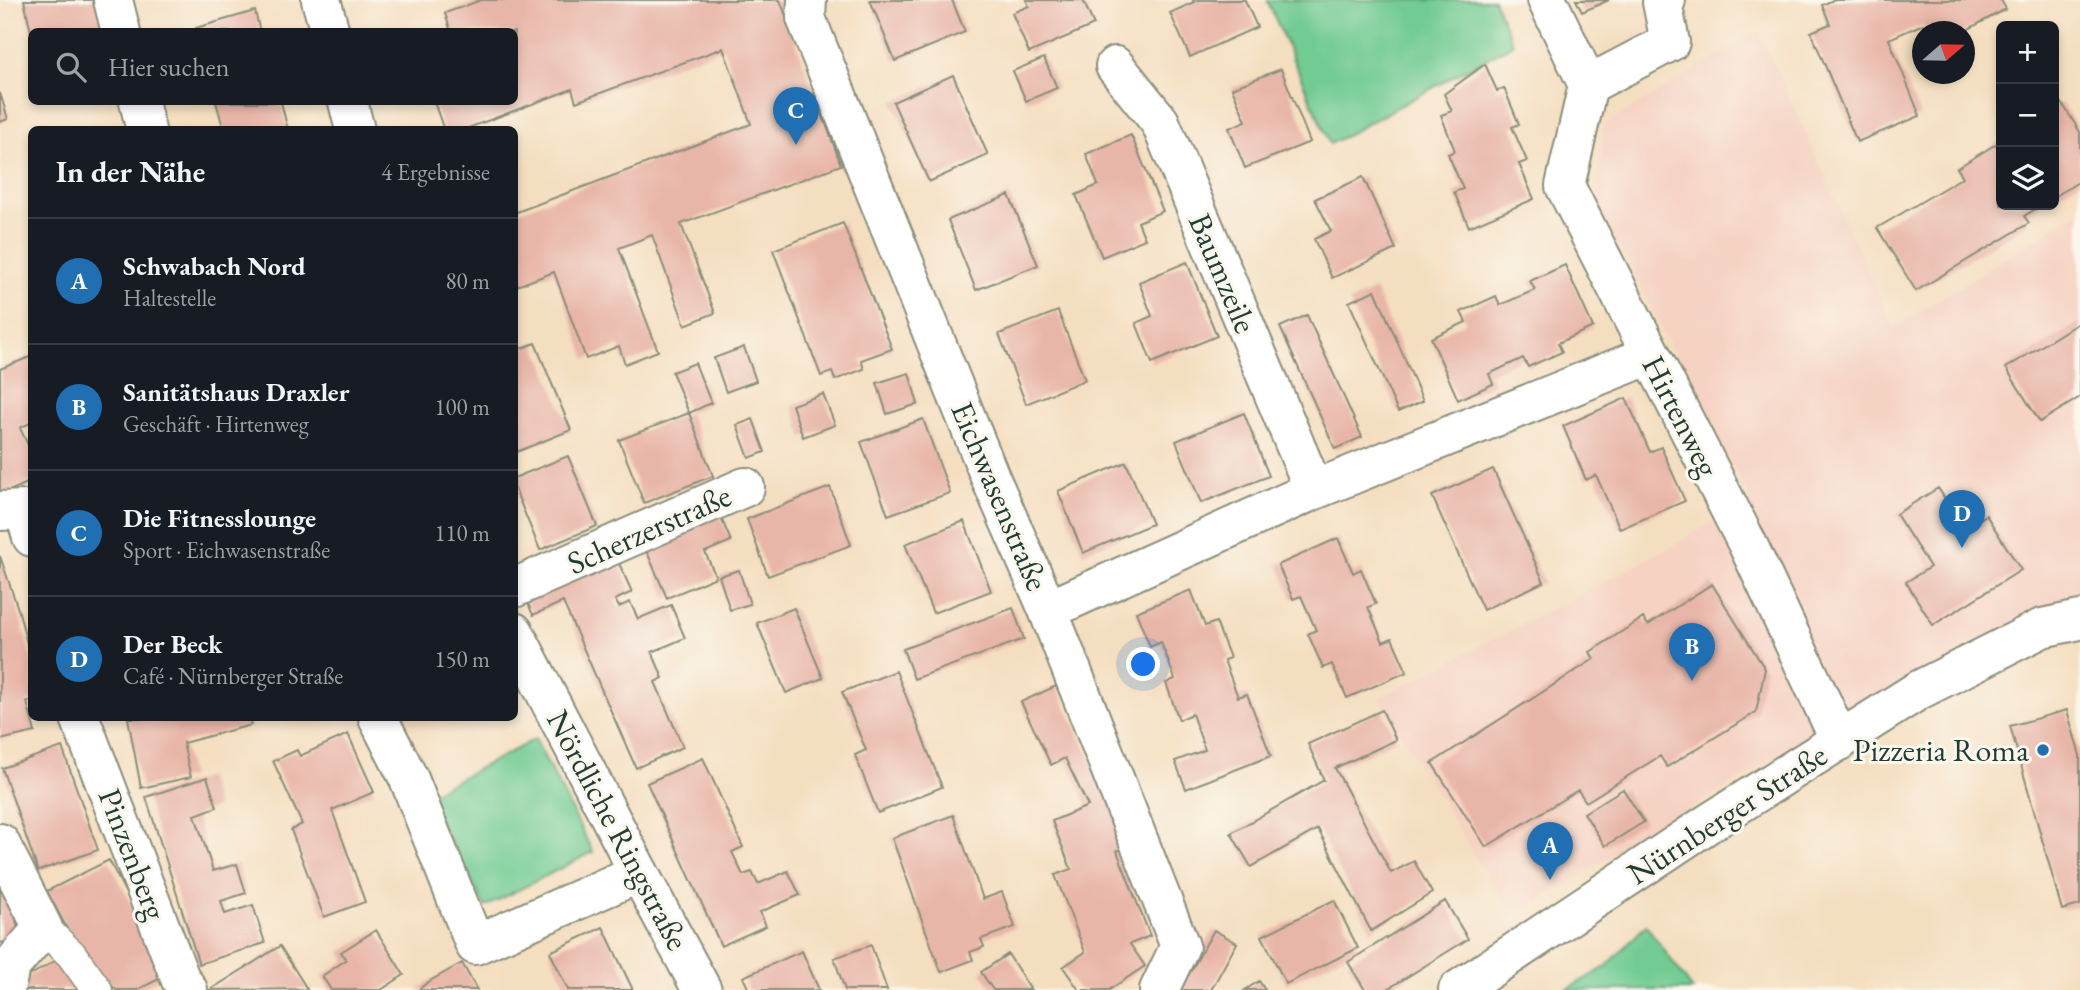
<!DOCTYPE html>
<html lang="de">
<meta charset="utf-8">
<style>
:root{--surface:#171b24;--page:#242831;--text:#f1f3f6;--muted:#9ea1a6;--line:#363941;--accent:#1f6fb2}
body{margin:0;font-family:"EB Garamond",serif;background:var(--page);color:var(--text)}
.controls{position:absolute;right:21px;top:21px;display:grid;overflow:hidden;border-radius:10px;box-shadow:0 4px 10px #0003}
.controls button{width:63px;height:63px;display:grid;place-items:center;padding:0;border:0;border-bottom:2px solid var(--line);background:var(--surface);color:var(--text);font:35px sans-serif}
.compass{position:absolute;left:1912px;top:21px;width:63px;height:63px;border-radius:50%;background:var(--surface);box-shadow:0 4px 10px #0003;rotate:70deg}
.you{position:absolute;left:1144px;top:665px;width:24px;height:24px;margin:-18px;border:5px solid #fff;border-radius:50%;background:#1a73e8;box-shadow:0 0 0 10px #1a73e833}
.badge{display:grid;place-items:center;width:46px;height:46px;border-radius:50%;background:var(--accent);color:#fff;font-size:23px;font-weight:700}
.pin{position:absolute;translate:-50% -58px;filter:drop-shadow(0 2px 4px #0008)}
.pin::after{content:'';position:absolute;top:37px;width:24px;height:21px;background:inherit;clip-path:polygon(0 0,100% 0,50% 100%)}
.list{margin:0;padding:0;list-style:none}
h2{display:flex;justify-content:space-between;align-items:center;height:91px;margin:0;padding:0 28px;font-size:30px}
h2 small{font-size:23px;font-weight:400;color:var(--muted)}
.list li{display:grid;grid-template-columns:46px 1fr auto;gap:21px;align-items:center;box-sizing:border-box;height:126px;padding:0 28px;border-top:2px solid var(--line)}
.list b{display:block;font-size:26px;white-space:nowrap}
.list p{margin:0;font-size:23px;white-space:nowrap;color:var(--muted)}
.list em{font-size:23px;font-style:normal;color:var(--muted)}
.icon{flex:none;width:38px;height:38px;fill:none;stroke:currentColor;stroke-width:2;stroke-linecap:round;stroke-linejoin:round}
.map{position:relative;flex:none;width:2080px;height:990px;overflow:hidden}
.search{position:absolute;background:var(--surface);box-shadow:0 4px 10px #0003;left:28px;top:28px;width:490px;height:77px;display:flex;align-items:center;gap:18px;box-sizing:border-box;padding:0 24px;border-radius:10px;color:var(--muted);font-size:26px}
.panel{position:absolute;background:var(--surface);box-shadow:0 4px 10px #0003;left:28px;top:126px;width:490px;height:595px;border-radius:10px}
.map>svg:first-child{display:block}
</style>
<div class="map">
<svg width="2080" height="990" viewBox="0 0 2080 990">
<rect width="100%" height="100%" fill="#fbf7ec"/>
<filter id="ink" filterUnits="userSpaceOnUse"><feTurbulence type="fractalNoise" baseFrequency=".0143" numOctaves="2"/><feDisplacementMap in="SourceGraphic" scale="14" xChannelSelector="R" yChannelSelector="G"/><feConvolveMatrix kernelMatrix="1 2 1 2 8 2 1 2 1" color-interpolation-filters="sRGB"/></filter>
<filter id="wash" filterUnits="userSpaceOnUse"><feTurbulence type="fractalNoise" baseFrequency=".00686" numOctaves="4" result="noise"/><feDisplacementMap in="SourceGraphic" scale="28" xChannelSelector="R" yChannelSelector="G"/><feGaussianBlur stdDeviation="1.57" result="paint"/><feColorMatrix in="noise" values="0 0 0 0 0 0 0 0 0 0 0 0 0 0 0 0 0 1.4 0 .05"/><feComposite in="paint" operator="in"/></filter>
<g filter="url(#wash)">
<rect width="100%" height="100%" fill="#f4dec0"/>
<path fill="#f5d2c2" d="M1759,31l135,297 186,-117v383l-254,133 -314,190 -133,-219 281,-145 90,-52 -154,-298 7,-77z"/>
<path fill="#71cb92" stroke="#488463" stroke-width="2" d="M1267,0h227l19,44 -183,100z
M535,739l58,113 -108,55 -59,-111z
M1646,925l47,65h-127l41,-24z"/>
<g id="blocks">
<path fill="#e8b6a8" d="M24,0h77l7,32h-77z
M481,0h299l61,165 -160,59 34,89 -30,12 -33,-90 -33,13 39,103 -33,13 -6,-18 -33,13 -32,-87 -40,15v-74l237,-89 -28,-76 -147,54 -4,-13 -109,41h-19l-10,-28h80v-70h-63l-6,-19z
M870,0h82l13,32 -70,29z
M1026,0h57l11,25 -65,28 -17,-40 17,-7z
M1193,0h52l12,27 -67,30 -20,-44 24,-11z
M1576,0h33l-27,12z
M1833,0h168l5,9 -43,23h-36l-4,-8 -34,15 31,77 -63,26 -46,-110 19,-8 -8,-19z
M255,11l5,21h-63l-1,-4z
M1044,58l13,30 -31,13 -13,-30z
M1485,64l12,27 7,-3 15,36 -7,3 15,34 -8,3 15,35 -65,28 -15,-35 9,-3 -15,-35 7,-3 -14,-36 11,-4 -8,-17z
M1281,69l29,73 -65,26 -16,-40 17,-7 -14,-33z
M953,75l35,80 -59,27 -36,-80z
M0,93l8,26 -8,3z
M216,102h65l7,28h-64z
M2062,103l18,29v49l-26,16v-89z
M1131,135l32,76 -25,11 7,17 -43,18 -26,-62 22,-10 -12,-31z
M2001,141v64h41l-18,11 5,7 -113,68 -39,-63 86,-51 -6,-9z
M1363,177l33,72 -64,29 -18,-39 17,-8 -16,-32z
M1009,195l29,70 -62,25 -28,-70z
M843,223l49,126 -31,11 3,9 -29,11 -3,-8 -11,4 -48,-126z
M1187,262l30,74 -65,27 -16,-40 16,-7 -13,-34z
M1565,265l28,62 -35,16 4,9 -34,15 -5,-9 -34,16 4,10 -35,16 -27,-62 35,-16 -5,-10 35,-16 4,9 35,-15 -5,-9z
M1375,290l48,111 -25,11 -49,-110z
M1058,311l27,69 -59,24 -27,-70z
M1307,315l55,122 -27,12 -55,-122z
M2080,322v75l-40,25 -34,-54z
M535,343l36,87 -57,23v-102z
M744,347l12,34 -30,11 -12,-34z
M32,356v66l-12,6 12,26v27l-32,14v-126z
M695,363l16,40 -22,10 24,63 -69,27 -25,-63 70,-27 -17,-41z
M909,373l9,31 -31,10 -10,-31z
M823,394l12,31 -32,12 -11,-32z
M1626,398l24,54 11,-5 24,54 -65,28 -24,-54 -10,5 -23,-54z
M1244,413l25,63 -68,27 -25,-62z
M753,419l12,33 -16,6 -12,-33z
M923,419l27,74 -62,22 -27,-73z
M568,456l29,70 -57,24 -26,-63v-9z
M1126,462l26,62 -69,29 -25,-62z
M1493,469l51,113 -61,28 -51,-114z
M830,487l21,58 -83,31 -21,-57z
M1938,488l27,41 21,-14 35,55 -88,55 -27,-43 24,-15 -34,-53z
M718,511l13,30 -26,11 11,25 -49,21 -24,-55z
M964,521l27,70 -58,22 -28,-69z
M1338,538l15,35 8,-4 15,35 -8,3 15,35 9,-4 15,34 -60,26 -15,-34 -9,4 -15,-34 8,-4 -15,-34 -8,3 -15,-34z
M0,556l19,56 13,52v37l-5,1 8,30 -35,8z
M617,559l15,33 -17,8 4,7 11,-5 8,17 33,-14 14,33 -33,14 11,26 -8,4 28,65 -47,21 -73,-166 -30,13 -7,-16z
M739,570l11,34 -20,6 -11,-34z
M1712,584l53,85 -9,43 -89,55 -7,-11 -74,46 -8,-12 -92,57 -54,-84 162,-104 -4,-7 53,-34 5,7z
M1191,590l14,36 11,-4 14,36 -6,2 14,37 9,-3 24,62 -85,33 -11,-28 30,-11 -13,-36 -13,6 -13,-37 9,-4 -14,-37 -11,5 -14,-35z
M794,608l29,70 -37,15 -29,-70z
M1013,608l11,31 -110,40 -11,-30z
M896,671l46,116 -64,26 -23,-58 11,-5 -24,-58z
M1056,686l53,112 19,47 -11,6 33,85 -20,8 15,22 -36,24h-30l-16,-23 22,-15 -30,-77 16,-6 -19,-48 36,-15 -23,-48 -14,7 -30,-63z
M1382,710l14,30 -61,28 56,105 23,-12 18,32 -61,38 -53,-102 -67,38 -20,-34 93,-53 -16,-36z
M2067,710l13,46v149l-18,5 -52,-184z
M128,718h121l2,7 -68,18 8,34 -50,11z
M348,734l26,58 -42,18 33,92 -41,15 -33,-87 11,-6 -29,-63 24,-11 3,6z
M62,747l36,103 -60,21 -36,-103z
M703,758l40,89 -11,5 11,23 9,-3 6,12 30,-13 12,24 -40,17 6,14 -45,20 -74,-163z
M207,777l10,30 -22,8 18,56 24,-7 9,29 -25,8 4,13 28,-9 12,38 -66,21 -53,-167z
M1623,789l21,33 -39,24 -21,-33z
M953,815l30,84 19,-7 13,35 -34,12 3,8 -14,5 3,8 -32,12 -49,-134z
M109,860l58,115 -30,15h-21l-35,-35 -34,-64z
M6,871l14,68 -20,4v-71z
M1334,900l24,48 -72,36 -24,-48z
M1445,901l23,38 -82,51h-21l-17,-28z
M603,927l30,63h-65l-18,-38z
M376,930l28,45 -23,15h-50l-9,-14 24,-16 -5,-8z
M1214,930l23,13 -26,47h-31z
M871,945l16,45h-42l-11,-32z
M280,946l27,43 -97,1z
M802,951l17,39h-70l-6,-13z
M1008,954l23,36h-38l-12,-18z
M65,955l20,35h-64l-4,-7z
M462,963l15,27h-59l10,-8z
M1259,981l6,9h-20z"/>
</g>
</g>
<g filter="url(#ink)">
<use href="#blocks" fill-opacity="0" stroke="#8a8e7a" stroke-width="2"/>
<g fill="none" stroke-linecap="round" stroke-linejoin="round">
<defs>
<path id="pedestrian" d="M43,928l28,26 26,36"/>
<path id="minor" d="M113,0l8,32
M807,0l-1,18 184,459 58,133 132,336 -21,44
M1547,0l41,85 -23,101 183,359 92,196
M1115,66l45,56 154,368
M1588,85l82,-43 -8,-40 4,-2
M139,102l7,28
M0,511l24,-1 8,27
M514,588l231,-101
M1048,610l266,-120 336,-135
M80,718l100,260 8,12
M378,718l31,61 66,166 164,-72
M0,843l43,85 -33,39 -5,23"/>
<path id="secondary" d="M321,0l9,32
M348,102l7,28
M514,632l125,241 63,117"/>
<path id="primary" d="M1458,990l251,-167 210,-133 123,-62 38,-8"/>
</defs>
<use href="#pedestrian" stroke="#8a8e7a" stroke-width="33"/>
<use href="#minor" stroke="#8a8e7a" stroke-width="42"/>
<use href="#secondary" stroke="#8a8e7a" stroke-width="42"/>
<use href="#primary" stroke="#8a8e7a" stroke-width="42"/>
<use href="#pedestrian" stroke="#fff" stroke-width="30"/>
<use href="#minor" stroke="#fff" stroke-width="38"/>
<use href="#secondary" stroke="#fff" stroke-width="38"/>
<use href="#primary" stroke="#fff" stroke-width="38"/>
</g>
</g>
<circle fill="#1f6fb2" stroke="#fbf7ec" stroke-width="2.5" cx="2043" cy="750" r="7"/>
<g text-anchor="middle" stroke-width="6" stroke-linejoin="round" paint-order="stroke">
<g font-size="32" fill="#1f3d34" stroke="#fbf7ec">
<text transform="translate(1223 273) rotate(67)" y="11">Baumzeile</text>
<text transform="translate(1681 416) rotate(63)" y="11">Hirtenweg</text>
<text transform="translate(1000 496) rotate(67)" y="11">Eichwasenstraße</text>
<text transform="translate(649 529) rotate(-24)" y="11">Scherzerstraße</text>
<text transform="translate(1727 814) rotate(-33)" y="11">Nürnberger Straße</text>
<text transform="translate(618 830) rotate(62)" y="11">Nördliche Ringstraße</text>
<text transform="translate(133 854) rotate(69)" y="11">Pinzenberg</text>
</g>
<g font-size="32" fill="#1f3d34" stroke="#fbf7ec" text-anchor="end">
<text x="2029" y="761">Pizzeria Roma</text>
</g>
</g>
</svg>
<div class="controls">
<button>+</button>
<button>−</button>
<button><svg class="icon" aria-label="layers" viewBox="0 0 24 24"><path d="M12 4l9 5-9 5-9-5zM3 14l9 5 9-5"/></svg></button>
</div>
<svg class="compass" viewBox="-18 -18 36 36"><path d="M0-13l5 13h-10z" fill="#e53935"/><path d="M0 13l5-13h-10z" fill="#9ea1a6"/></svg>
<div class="you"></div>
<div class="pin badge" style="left:1550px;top:880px">A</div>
<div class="pin badge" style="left:1692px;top:681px">B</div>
<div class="pin badge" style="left:796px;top:145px">C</div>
<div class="pin badge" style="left:1962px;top:548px">D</div>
<div class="search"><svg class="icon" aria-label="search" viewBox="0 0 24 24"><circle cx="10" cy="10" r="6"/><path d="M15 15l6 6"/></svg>Hier suchen</div>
<section class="panel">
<h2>In der Nähe<small>4 Ergebnisse</small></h2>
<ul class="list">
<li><span class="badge">A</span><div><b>Schwabach Nord</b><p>Haltestelle</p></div><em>80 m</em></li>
<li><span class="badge">B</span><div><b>Sanitätshaus Draxler</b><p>Geschäft · Hirtenweg</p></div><em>100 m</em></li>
<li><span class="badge">C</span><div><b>Die Fitnesslounge</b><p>Sport · Eichwasenstraße</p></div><em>110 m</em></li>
<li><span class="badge">D</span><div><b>Der Beck</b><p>Café · Nürnberger Straße</p></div><em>150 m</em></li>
</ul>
</section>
</div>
